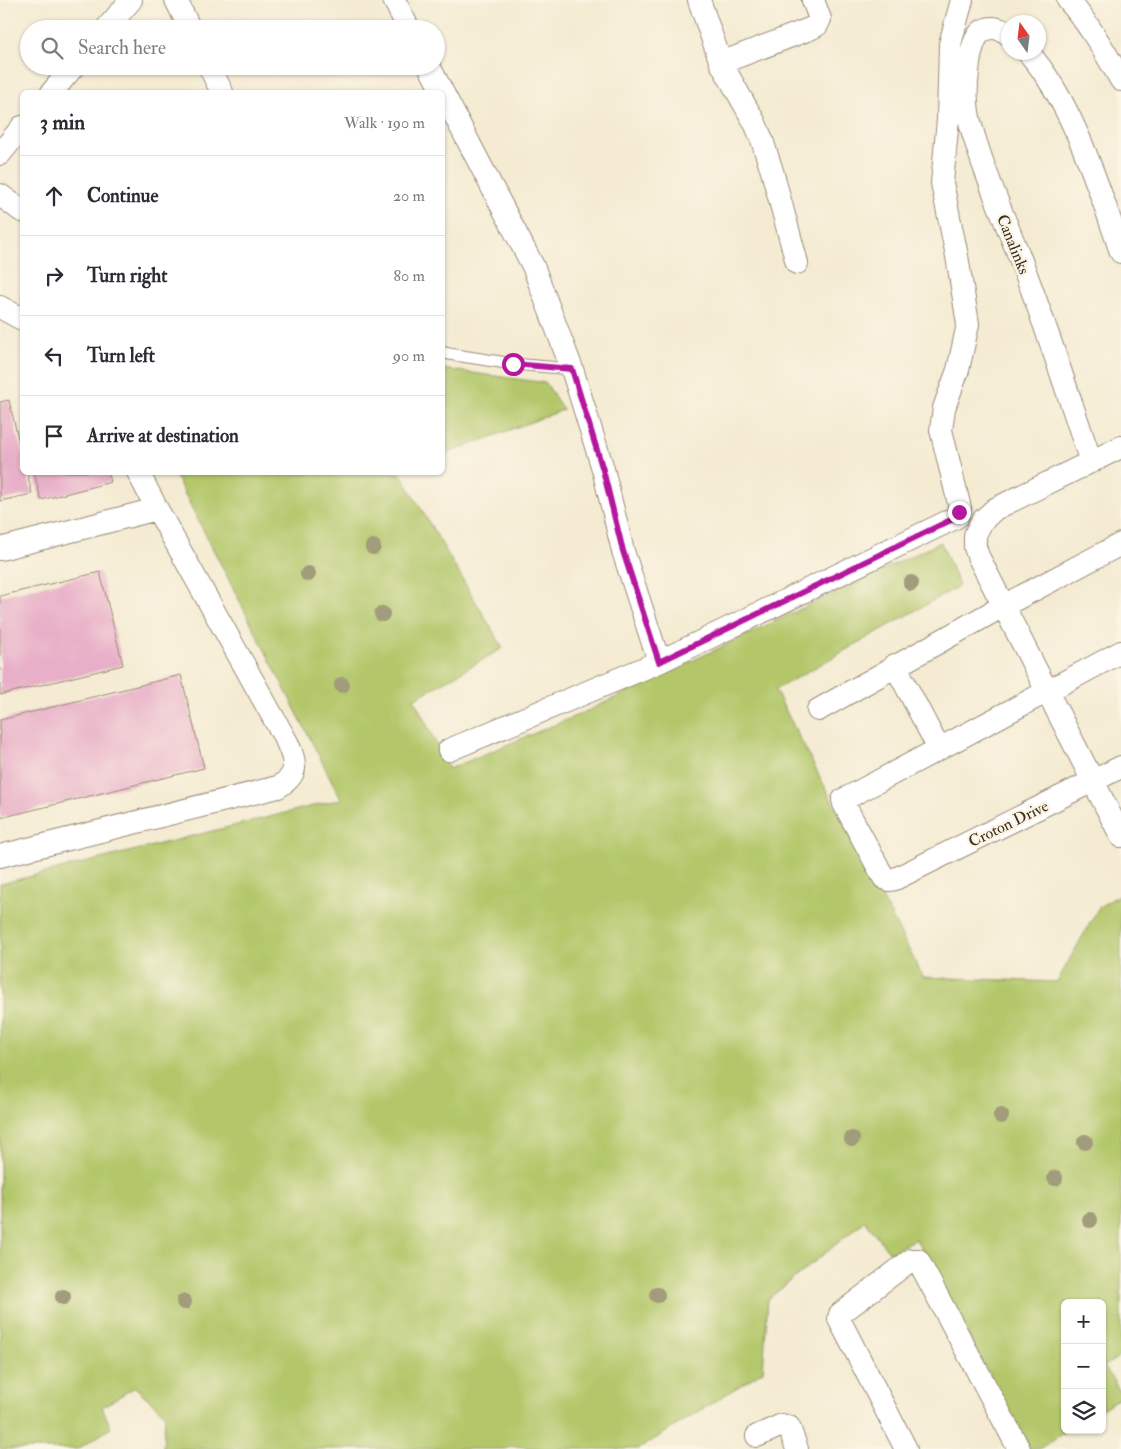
<!DOCTYPE html>
<meta charset="utf-8">
<style>
:root{--surface:#fff;--page:#f7f7f7;--text:#2b2b33;--muted:#7c7c81;--line:#e1e1e2}
body{margin:0;font-family:"IM FELL Double Pica",serif;background:var(--page);color:var(--text)}
.controls{position:absolute;right:15px;bottom:15px;display:grid;overflow:hidden;border-radius:8px;box-shadow:0 1px 4px #0004}
.controls button{width:45px;height:45px;display:grid;place-items:center;padding:0;border:0;border-bottom:1px solid var(--line);background:var(--surface);color:var(--text);font:25px sans-serif}
.compass{position:absolute;left:1001px;top:15px;width:45px;height:45px;border-radius:50%;background:var(--surface);box-shadow:0 1px 4px #0004;rotate:346deg}
.stop{position:absolute;width:15px;height:15px;margin:-11px;border:4px solid #b5179e;border-radius:50%;background:#fff}
.stop.end{background:#b5179e;border-color:#fff;box-shadow:0 1px 5px #0008}
.list{margin:0;padding:0;list-style:none}
h2{display:flex;justify-content:space-between;align-items:center;height:65px;margin:0;padding:0 20px;font-size:21px}
h2 small{font-size:16px;font-weight:400;color:var(--muted)}
.list li{display:grid;grid-template-columns:32px 1fr auto;gap:15px;align-items:center;box-sizing:border-box;height:80px;padding:0 20px;border-top:1px solid var(--line)}
.list b{display:block;font-size:19px;white-space:nowrap}
.list em{font-size:16px;font-style:normal;color:var(--muted)}
.icon{flex:none;width:28px;height:28px;fill:none;stroke:currentColor;stroke-width:2;stroke-linecap:round;stroke-linejoin:round}
.map{position:relative;flex:none;width:1121px;height:1449px;overflow:hidden}
.search{position:absolute;background:var(--surface);box-shadow:0 1px 4px #0004;left:20px;top:20px;width:425px;height:55px;display:flex;align-items:center;gap:12px;box-sizing:border-box;padding:0 18px;border-radius:28px;color:var(--muted);font-size:19px}
.panel{position:absolute;background:var(--surface);box-shadow:0 1px 4px #0004;left:20px;top:90px;width:425px;height:385px;border-radius:8px}
.map>svg:first-child{display:block}
</style>
<div class="map">
<svg width="1121" height="1449" viewBox="0 0 1121 1449">
<rect width="100%" height="100%" fill="#fcf5e5"/>
<filter id="ink" filterUnits="userSpaceOnUse"><feTurbulence type="fractalNoise" baseFrequency=".02" numOctaves="2"/><feDisplacementMap in="SourceGraphic" scale="10" xChannelSelector="R" yChannelSelector="G"/><feConvolveMatrix kernelMatrix="1 2 1 2 8 2 1 2 1" color-interpolation-filters="sRGB"/></filter>
<filter id="wash" filterUnits="userSpaceOnUse"><feTurbulence type="fractalNoise" baseFrequency=".0096" numOctaves="4" result="noise"/><feDisplacementMap in="SourceGraphic" scale="20" xChannelSelector="R" yChannelSelector="G"/><feGaussianBlur stdDeviation="1.12" result="paint"/><feColorMatrix in="noise" values="0 0 0 0 0 0 0 0 0 0 0 0 0 0 0 0 0 1.4 0 .05"/><feComposite in="paint" operator="in"/></filter>
<g filter="url(#wash)">
<rect width="100%" height="100%" fill="#f4ebd2"/>
<path fill="#b3c76b" stroke="#777844" d="M443,369l103,14 17,27 -120,45z
M174,473h226l103,175 -89,51 35,70 136,-57 356,-170 18,44 -184,104 148,287 134,5 42,-75 22,-13v462l-17,10 17,27v4l-19,12v-106h-37v127h3l-29,19h-9l-114,-210 -26,14 -25,-32 -97,78 -5,72 -124,78h-95l-29,-3 -11,3h-341l2,-35 -30,-27 -33,20 9,21 -33,21h-78v-565l341,-85z"/>
<g id="blocks">
<path fill="#e8b0c8" d="M9,400l13,55v17h5l5,22 -32,7v-99z
M34,472h74l3,10 -70,18z
M100,572l23,93 -123,30v-99z
M181,675l23,93 -204,50v-98z"/>
</g>
</g>
<g filter="url(#ink)">
<use href="#blocks" fill-opacity="0" stroke="#988a78" stroke-width="1"/>
<g fill="none" stroke-linecap="round" stroke-linejoin="round">
<defs>
<path id="lane" d="M442,352l7,2 64,10 59,5"/>
<path id="street" d="M176,0l14,29
M394,0l15,29
M699,0l22,63 34,60 7,17 10,31 25,92
M1068,0c21,24 37,52 53,80
M106,29l25,-29
M1008,34c-8,-6 -18,-9 -27,-2 -14,13 -16,62 -13,80 2,14 7,27 11,40 12,36 27,71 41,106 26,67 48,136 71,204
M1028,52c45,51 71,137 93,200
M721,63l91,-35 5,-3 3,-6 -7,-19
M209,66l13,26
M429,66l104,200 39,103 31,100 20,82 36,111
M52,92l22,-26
M0,154l22,-27
M0,195l22,16
M0,307l22,12
M1121,447l-126,62 -13,12 -7,14v12l3,9 143,280
M0,549l157,-40 -19,-37
M1121,652l-278,148 1,4 40,74 6,2 5,-1 226,-112
M895,665l44,84
M818,710l185,-104 118,-62
M449,750l210,-88 298,-145 3,-9 -19,-78 3,-22 14,-38 10,-46 -11,-68 -15,-73 6,-64 2,-75 12,-44
M0,856l278,-69c22,-13 18,-24 9,-45l-130,-233
M757,1436l25,-11 7,2 8,22
M906,1449l-67,-130 1,-5 71,-54h7l101,189"/>
</defs>
<use href="#lane" stroke="#988a78" stroke-width="13"/>
<use href="#street" stroke="#988a78" stroke-width="24"/>
<use href="#lane" stroke="#fff" stroke-width="11"/>
<use href="#street" stroke="#fff" stroke-width="22"/>
</g>
<g fill="#a29b7c">
<circle cx="373" cy="547" r="8"/>
<circle cx="308" cy="574" r="8"/>
<circle cx="911" cy="583" r="8"/>
<circle cx="382" cy="614" r="8"/>
<circle cx="342" cy="685" r="8"/>
<circle cx="1001" cy="1116" r="8"/>
<circle cx="852" cy="1139" r="8"/>
<circle cx="1085" cy="1142" r="8"/>
<circle cx="1055" cy="1178" r="8"/>
<circle cx="1090" cy="1220" r="8"/>
<circle cx="657" cy="1295" r="8"/>
<circle cx="63" cy="1297" r="8"/>
<circle cx="184" cy="1302" r="8"/>
</g>
</g>
<g fill="none" stroke-linecap="round" stroke-linejoin="round" filter="url(#ink)">
<path stroke="#b5179e" stroke-width="6" d="M513,364l59,5 31,101 20,81 36,111 298,-145 2,-5"/>
</g>
<g text-anchor="middle" stroke-width="5" stroke-linejoin="round" paint-order="stroke">
<g font-size="16" fill="#3b2a1e" stroke="#fcf5e5">
<text transform="translate(1014 244) rotate(68)" y="6">Canalinks</text>
<text transform="translate(1008 823) rotate(-26)" y="6">Croton Drive</text>
</g>
</g>
</svg>
<div class="controls">
<button>+</button>
<button>−</button>
<button><svg class="icon" aria-label="layers" viewBox="0 0 24 24"><path d="M12 4l9 5-9 5-9-5zM3 14l9 5 9-5"/></svg></button>
</div>
<svg class="compass" viewBox="-18 -18 36 36"><path d="M0-13l5 13h-10z" fill="#e53935"/><path d="M0 13l5-13h-10z" fill="#7c7c81"/></svg>
<div class="stop" style="left:513px;top:364px"></div>
<div class="stop end" style="left:959px;top:512px"></div>
<div class="search"><svg class="icon" aria-label="search" viewBox="0 0 24 24"><circle cx="10" cy="10" r="6"/><path d="M15 15l6 6"/></svg>Search here</div>
<section class="panel">
<h2>3 min<small>Walk · 190 m</small></h2>
<ul class="list">
<li><svg class="icon" aria-label="ahead" viewBox="0 0 24 24"><path d="M12 20V5M6 11l6-6 6 6"/></svg><div><b>Continue</b></div><em>20 m</em></li>
<li><svg class="icon" aria-label="right" viewBox="0 0 24 24"><path d="M7 20v-9h11M14 6l5 5-5 5"/></svg><div><b>Turn right</b></div><em>80 m</em></li>
<li><svg class="icon" aria-label="left" viewBox="0 0 24 24"><path d="M17 20v-9H6M10 6l-5 5 5 5"/></svg><div><b>Turn left</b></div><em>90 m</em></li>
<li><svg class="icon" aria-label="arrive" viewBox="0 0 24 24"><path d="M6 21V4h12l-3 4 3 4H6"/></svg><div><b>Arrive at destination</b></div></li>
</ul>
</section>
</div>
